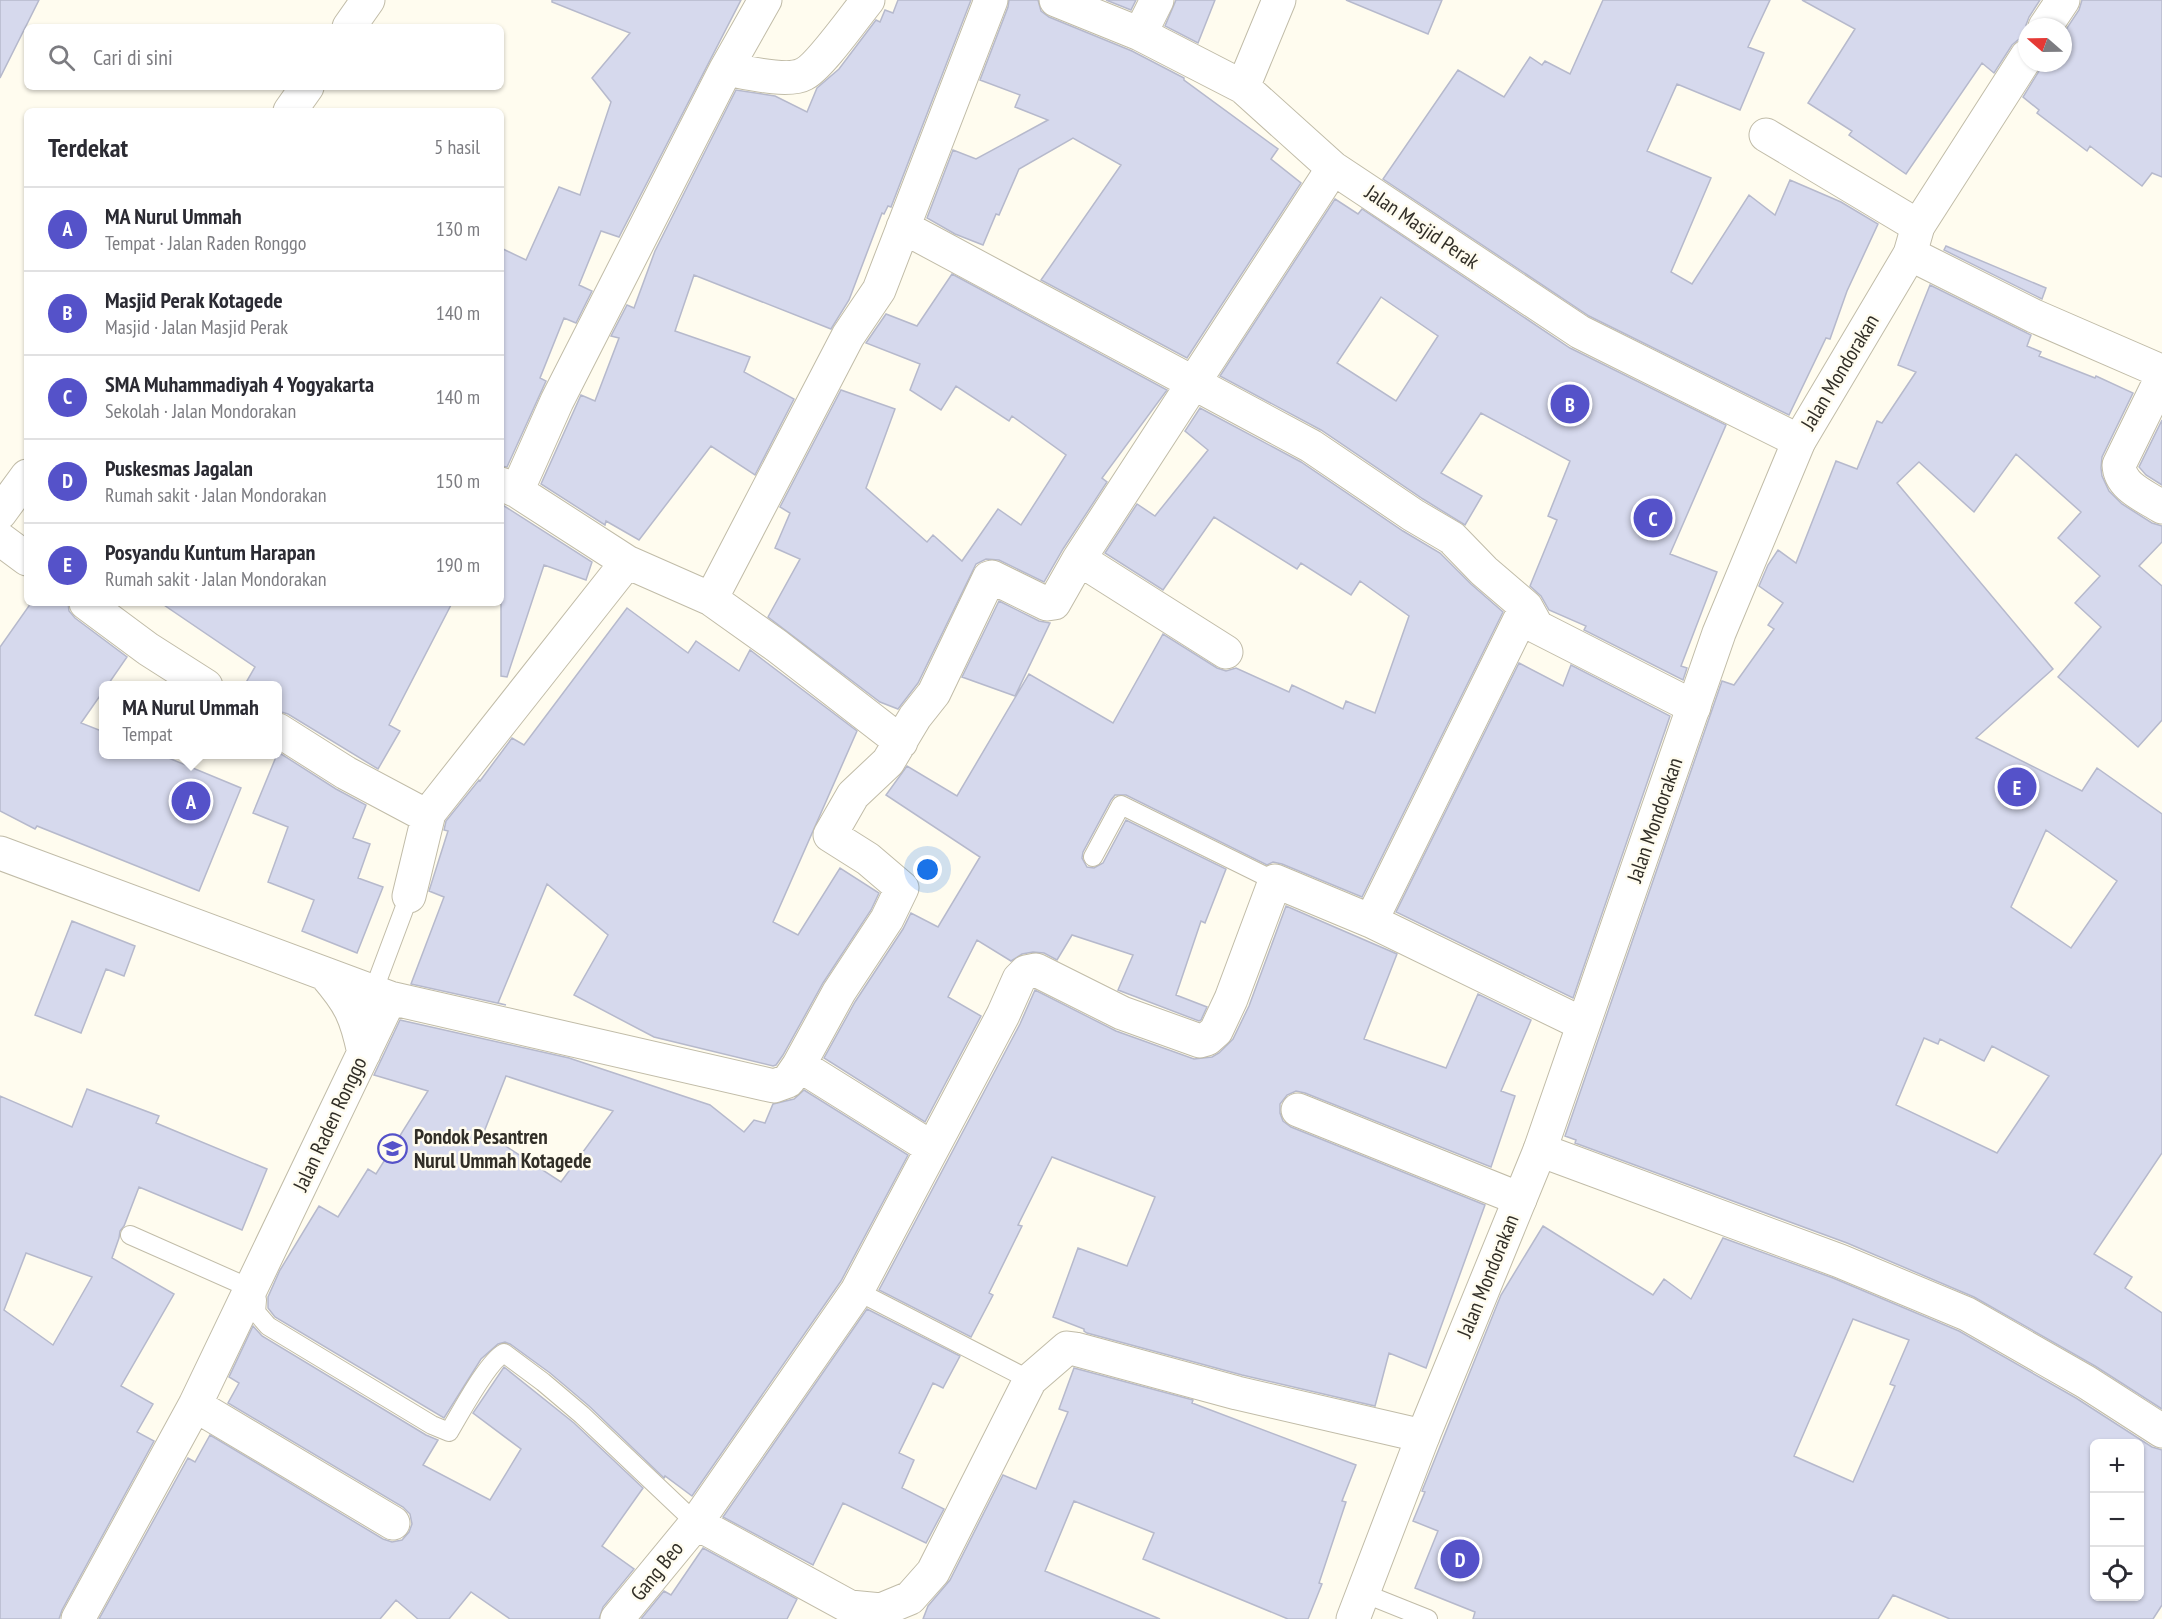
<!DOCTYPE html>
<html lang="id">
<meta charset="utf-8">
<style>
:root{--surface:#fff;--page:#f2f2f3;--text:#2b2b33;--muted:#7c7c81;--line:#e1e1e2;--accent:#5552c9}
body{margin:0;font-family:"PT Sans Narrow",sans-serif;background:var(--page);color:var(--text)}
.controls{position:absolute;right:18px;bottom:18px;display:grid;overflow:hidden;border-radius:9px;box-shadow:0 2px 4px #0004}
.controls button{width:54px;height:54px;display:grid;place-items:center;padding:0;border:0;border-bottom:2px solid var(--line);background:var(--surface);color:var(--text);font:30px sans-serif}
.compass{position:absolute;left:2018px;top:18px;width:54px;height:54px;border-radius:50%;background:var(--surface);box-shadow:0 2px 4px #0004;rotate:290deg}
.you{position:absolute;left:928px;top:870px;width:21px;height:21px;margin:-15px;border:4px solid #fff;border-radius:50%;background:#1a73e8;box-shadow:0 0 0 9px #1a73e833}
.badge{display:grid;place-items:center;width:39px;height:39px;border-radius:50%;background:var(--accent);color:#fff;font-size:20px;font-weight:700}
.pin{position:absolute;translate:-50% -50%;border:3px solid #fff;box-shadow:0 2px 6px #0006}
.popup{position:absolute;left:99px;top:681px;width:183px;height:78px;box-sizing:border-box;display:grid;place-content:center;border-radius:9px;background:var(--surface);filter:drop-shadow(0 2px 4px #0005);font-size:20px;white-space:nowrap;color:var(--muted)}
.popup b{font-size:22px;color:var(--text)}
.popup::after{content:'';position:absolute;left:50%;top:100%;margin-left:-12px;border:12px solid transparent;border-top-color:var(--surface)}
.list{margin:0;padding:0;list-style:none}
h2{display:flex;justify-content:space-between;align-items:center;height:78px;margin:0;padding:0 24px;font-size:26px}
h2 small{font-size:20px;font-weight:400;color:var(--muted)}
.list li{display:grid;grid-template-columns:39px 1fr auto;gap:18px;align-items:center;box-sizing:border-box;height:84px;padding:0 24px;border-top:2px solid var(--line)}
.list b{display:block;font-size:22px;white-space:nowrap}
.list p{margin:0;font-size:20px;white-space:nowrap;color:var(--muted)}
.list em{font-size:20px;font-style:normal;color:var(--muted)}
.icon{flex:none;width:33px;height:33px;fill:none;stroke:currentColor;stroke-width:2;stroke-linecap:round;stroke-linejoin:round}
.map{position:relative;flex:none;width:2162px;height:1619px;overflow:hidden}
.search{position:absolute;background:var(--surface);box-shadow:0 2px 4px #0004;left:24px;top:24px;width:480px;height:66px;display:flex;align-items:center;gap:15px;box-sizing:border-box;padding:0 21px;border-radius:9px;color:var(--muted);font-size:22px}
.panel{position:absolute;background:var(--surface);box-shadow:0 2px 4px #0004;left:24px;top:108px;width:480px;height:498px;border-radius:9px}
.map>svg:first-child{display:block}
</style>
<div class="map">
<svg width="2162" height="1619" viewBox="0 0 2162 1619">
<rect width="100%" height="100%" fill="#fffcef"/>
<path fill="#d6d9ed" stroke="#b6b9cc" stroke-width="1.5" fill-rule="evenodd" d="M0,0h39l-39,78z
M552,0h189l-122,237 -18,-6 -22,54 13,6 -16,32 -12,-5 -24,60 6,3 -39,86 -6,-1v-218l25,12 33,-73 21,8 31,-93 -19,-24 38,-45 -78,-31z
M898,0h73l-80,207 -3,-1 -4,8 -2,-1 -33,87 -18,29 -137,-54 -19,56 75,26 -6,15 50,27 -39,76 -44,-29 -72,94 -33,-19 -1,4 -64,-41 40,-89 14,6 24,-63 -8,-2 16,-31 7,3 21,-57 81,-161 39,6 32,16 10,-24 22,-19 37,-49 4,2 5,-12 8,3z
M1009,0h29l3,11 8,6 83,34 52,27v2l94,69 -7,10 30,24 -114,175 -146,-78 80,-115 -48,-27 -54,31 -20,46 -3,-1 -13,31 -28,-11 -28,-16 26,-68 23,9 72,-39 -33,-13 5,-12 -40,-15 28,-73z
M1106,0h30l-5,10z
M1176,0h39l-17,43 -33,-17z
M1346,0h96l-14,34z
M1603,0h167l-22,47 16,6 -24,57 -63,-26 -30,67 64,27 -40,94 21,12 57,-89 26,20 15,-35 51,22 37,22 -31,67 -17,48 -4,-1 -37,77 -200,-99 -206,-137 75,-109 46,27 26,-40 12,8 3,-4 25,13z
M1802,0h238l-11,17 -3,8 1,12 -9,3 -6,5 -18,28 -12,-10 -76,111 -57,-39 3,-4 -44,-28 47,-74z
M2082,0h80v177l-10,-4 -10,13 -52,-40 -3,5 -50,-38 2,-3 -16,-13 21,-34h19v-29l16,-24z
M1335,199l23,15 4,-5 208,139 156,77 -56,129 47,18 -36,94 6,2 -4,12 -99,-50 2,-4 -37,-16 -8,-14 -11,-10 27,-66 -9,-4 22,-55 -89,-48 -40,60 41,23 -17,29 -42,-26 -102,-69 -101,-54zM1381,297l57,39 -42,65 -59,-38z
M1946,246l100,42 -4,11 -98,-49z
M952,274l215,116 -65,88 5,4 -44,67 -19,33 -45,-22 -13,-1 -10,5 -58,119 -20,26 -18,-7 -112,-85 32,-58 -25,-11 15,-35 -10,-6 61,-117 54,19 -29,79 61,54 6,-7 29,26 36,-52 23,16 45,-70 -54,-39 -3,5 -53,-35 -15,24 -31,-20 10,-26 -54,-21 20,-29 31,12z
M1930,285l101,50 -4,11 14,6 -2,4 56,22 1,-2 37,17 -31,64 -1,11 1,8 7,15 13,13 30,19 10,3v16l-23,24 23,20v134l-24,27 -80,-70 43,-50 -26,-24 25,-27 -42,-38 23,-26 -65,-58 -42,58 -55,-50 -22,21 156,186 -77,69 106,53 15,-23 65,46v339l-68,101 38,23 -7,11 37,25v96l-67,-43 -121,-69 -127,-54 -272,-100 1,-3 -11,-4 157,-455 12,4 40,-56 -6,-4 15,-22 -24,-17 9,-21 10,-15 18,13 40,-102 21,8 20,-48 5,2 34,-51 -18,-7zM2046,830l71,51 -46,67 -60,-41zM1924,1038l14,6 2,-5 44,22 8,-15 57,30 -52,77 -101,-48z
M1200,408l101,54 102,69 37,22 31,31 32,28 -141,285 -80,-33 -9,-2 -6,3 -141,-70h-11l-4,5 -28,52 -1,6 5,9 7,1 9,-5 23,-43 100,49 -21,54 -4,-2 -25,74 31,12 -6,13 -2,1 -81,-31 15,-35 -61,-20 -15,25 -13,-7 -11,-1 -11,2 -11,7 -34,-21 -29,57 33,19 -56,106 -101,-64 31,-56 48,-73 8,-16 27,14 42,-70 -94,-62 21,-29 50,30 72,-122 84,49 50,-89 54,34 9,3 10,-3 53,24 3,-7 51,24 3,-8 29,12 34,-97 -49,-35 -9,14 -50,-32 -4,6 -83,-52 -51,73 -58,-37 32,-49 18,12 53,-66 -23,-19z
M2162,420v65l-16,-10 -7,-8z
M501,504l91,58 -6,18 -42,-15 -37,112 -6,-1z
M999,601l40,20 11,2 -35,73 -53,-19z
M31,603h37l1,8 6,7 52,39 -20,29h-3v4l-23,33 23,9v22h55l82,34 -42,103 -162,-65 -2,3 -35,-18v-164z
M161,603h291l-63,122 11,6 -22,38 -90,-55 -10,-3v-25h-34l11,-19z
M627,608l61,45 8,-12 43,30 11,-21 107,81 -84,191 25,13 42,-67 39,25 -8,17 -48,73 -40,72 -7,10 -3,1 -119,-29 -80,-42 34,-60 -61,-51 -49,119 8,2 -95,-21 33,-87 -15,-6 19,-60 -4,-1 2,-9 33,-41 1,1 32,-43 12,7z
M1519,663l44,23 8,-21 99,51 -97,282 -177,-86z
M278,752l58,37 30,16 -13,33 17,6 -12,34 25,9 -26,66 -55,-22 12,-31 -46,-18 20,-55 -35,-14z
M1286,906l111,48 -33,85 82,29 32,-74 53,26 -30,71 14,5 -24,71 -186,-74 -9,-2 -9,4 -7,9v9l3,8 8,6 194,78 -59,163 -37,-15 -14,53 -133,-31 -155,-42 -3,-2v-2l-31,-12 25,-69 49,18 28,-69 -103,-40 -34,68 4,1 -33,67 4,2 -22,42 -92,-47 141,-266 15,-34 81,41 78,28 18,-2 7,-4 14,-14 16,-33z
M72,921l63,25 -11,30 -18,-7 -25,64 -46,-18z
M400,1020l169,38 141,47 34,27 10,-12 11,3 8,-19 21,-5 10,-9 104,65 -67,126 -149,215 -27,-20 -1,2 -75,-72 -39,-33 -40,-29 -5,-2 -7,2 -17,15 -37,59 -169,-101 -7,-9v-11l12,-27 39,-64 19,11 30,-48 8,5 52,-83 -54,-16zM506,1076l107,35 -52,71 -77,-50z
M87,1089l72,27 -3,7 111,46 -25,61 -103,-43 -15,39 -4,5 -1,7 -7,20 62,36 -53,92 32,18 -16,28 17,9 -92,169 -3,9h-59v-523l72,31zM26,1253l66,24 -39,68 -49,-35z
M1543,1226l110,69 11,-16 27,20 32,-61 110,40 126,53 117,67 76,49 10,3v155l-9,14h-203l-57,-24 -15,24h-405l2,-7 -60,-24 23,-57 -25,-10 12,-29 -3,-1 79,-196zM1853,1319l56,21 -19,44 5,2 -42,96 -59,-26zM2094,1443h45v153h-45z
M867,1309l93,47 -17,32 -10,-5 -34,70 15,7 -12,28 42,21 -18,34 -83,-40 -30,62 -90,-48z
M253,1326l9,10 164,99 12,5 -15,25 67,35 31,-51 -48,-36 31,-46 70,56 69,65 -41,58 32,23 -31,38 -4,12h-89l-39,-27 -22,27h-31l-22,-19 -16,19h-281l89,-161 7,4 15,-27 173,104 9,3 10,-2 7,-8 3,-8 -2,-10 -7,-7 -175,-104 11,-20 -10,-6z
M1074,1368l119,32 -1,3 164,62 -14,36 4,1 -27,81 3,1 -14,35h-20l-145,-60 11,-26 -80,-32 -29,70 115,48h-237l5,-13 22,-26 53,-105 33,14 32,-77 -9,-3z
M703,1548l94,51 -10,20h-146l23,-28 7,4z"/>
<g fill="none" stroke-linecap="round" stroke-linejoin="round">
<defs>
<path id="service" d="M1093,857l28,-52 154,76
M373,992l36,-96
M130,1235l122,54 5,11 -1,12 12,14 164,99 17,7c11,-18 38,-70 55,-79l39,29 39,33 114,108
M857,1291l173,89
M1363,1593l65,26"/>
<path id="minor" d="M1056,0l84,34 103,53 90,81 247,164 219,109
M349,27l19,-27
M1140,34l17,-34
M726,69c18,3 62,14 78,5 15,-7 51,-58 64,-74
M1243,87l36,-87
M290,111l17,-24
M1766,135l152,91
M903,227l408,219 102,69 39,23 32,33 42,36 11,20 157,80
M1910,254l124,62 122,53 5,6 -1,6 -41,84c1,22 26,31 43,42
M501,484l16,7 110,71 84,37 66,47 124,96
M517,491l40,-90 169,-332 39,-69
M0,513l27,-37
M0,539l27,20
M1079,559l147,93
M711,599l137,-263 31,-46 112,-290
M86,603l62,46 58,37
M278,730l68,43 77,41 6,-1 198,-251
M0,853l390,145 384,88 14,-5 11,-16 133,83
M409,896l20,-83
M1371,921l155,-314
M325,974c25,29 31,41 39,79
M799,1065l40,-73 48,-73 15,-31 -34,-29 -38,-24 23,-40 35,-33 27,-45 19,-24 55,-115 3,-1 55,27 7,-1 25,-44 254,-391
M1298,1110l222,89
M1540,1150l300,111 127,53 119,68 76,49
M195,1405l198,118
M696,1523l154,84 31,3 29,-12 23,-26 97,-192 37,-32 8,1 162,44 186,43
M78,1619l117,-214 195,-407
M617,1619l79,-96 161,-232 146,-276 16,-36 7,-7 10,-2 86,43 78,28 7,-2 9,-8 15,-32 44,-118 96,40 212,103"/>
<path id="tertiary" d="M2045,27l18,-27
M1353,1619l70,-183 117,-286 179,-517 80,-192 111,-187 8,-28 109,-170"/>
</defs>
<use href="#service" stroke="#c1bca8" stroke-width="20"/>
<use href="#minor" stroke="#c1bca8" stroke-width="35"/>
<use href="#tertiary" stroke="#c1bca8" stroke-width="35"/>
<use href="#service" stroke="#fff" stroke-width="18"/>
<use href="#minor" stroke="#fff" stroke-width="33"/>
<use href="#tertiary" stroke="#fff" stroke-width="33"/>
</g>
<defs>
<symbol id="school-ring" viewBox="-11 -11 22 22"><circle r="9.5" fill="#fffcef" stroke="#5552c9" stroke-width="1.5"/><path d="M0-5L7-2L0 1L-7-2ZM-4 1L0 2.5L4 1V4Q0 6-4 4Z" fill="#5552c9"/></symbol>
</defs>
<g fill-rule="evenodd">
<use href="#school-ring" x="376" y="1132" width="33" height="33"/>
</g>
<g text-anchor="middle" stroke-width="5" stroke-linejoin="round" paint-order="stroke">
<g font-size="21" fill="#312e27" stroke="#fffcef">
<text transform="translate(1422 227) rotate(34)" y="7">Jalan Masjid Perak</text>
<text transform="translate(1840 372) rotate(-59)" y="7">Jalan Mondorakan</text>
<text transform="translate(1655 820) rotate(-71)" y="7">Jalan Mondorakan</text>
<text transform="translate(330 1124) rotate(-65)" y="7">Jalan Raden Ronggo</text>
<text transform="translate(1488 1276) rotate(-68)" y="7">Jalan Mondorakan</text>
<text transform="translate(657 1571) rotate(-51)" y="7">Gang Beo</text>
</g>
<g font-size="21" font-weight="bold" fill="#312e27" stroke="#fffcef" text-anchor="start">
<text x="414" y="1144">Pondok Pesantren<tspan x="414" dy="24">Nurul Ummah Kotagede</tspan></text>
</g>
</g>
</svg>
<div class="controls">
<button>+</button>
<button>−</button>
<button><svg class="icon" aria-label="locate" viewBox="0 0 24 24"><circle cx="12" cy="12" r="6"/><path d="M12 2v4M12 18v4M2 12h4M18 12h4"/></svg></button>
</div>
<svg class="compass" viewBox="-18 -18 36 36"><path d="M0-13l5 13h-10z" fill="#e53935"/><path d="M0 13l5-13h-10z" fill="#7c7c81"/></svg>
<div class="you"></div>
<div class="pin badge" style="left:191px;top:801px">A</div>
<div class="popup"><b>MA Nurul Ummah</b>Tempat</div>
<div class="pin badge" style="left:1570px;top:404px">B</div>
<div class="pin badge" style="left:1653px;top:518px">C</div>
<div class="pin badge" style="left:1460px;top:1559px">D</div>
<div class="pin badge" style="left:2017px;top:787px">E</div>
<div class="search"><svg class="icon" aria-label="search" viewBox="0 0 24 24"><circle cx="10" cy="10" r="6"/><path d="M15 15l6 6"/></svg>Cari di sini</div>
<section class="panel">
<h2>Terdekat<small>5 hasil</small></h2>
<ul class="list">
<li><span class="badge">A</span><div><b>MA Nurul Ummah</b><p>Tempat · Jalan Raden Ronggo</p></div><em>130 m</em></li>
<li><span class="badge">B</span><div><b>Masjid Perak Kotagede</b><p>Masjid · Jalan Masjid Perak</p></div><em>140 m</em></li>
<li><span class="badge">C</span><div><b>SMA Muhammadiyah 4 Yogyakarta</b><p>Sekolah · Jalan Mondorakan</p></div><em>140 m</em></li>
<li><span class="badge">D</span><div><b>Puskesmas Jagalan</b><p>Rumah sakit · Jalan Mondorakan</p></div><em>150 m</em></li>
<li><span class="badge">E</span><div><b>Posyandu Kuntum Harapan</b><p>Rumah sakit · Jalan Mondorakan</p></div><em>190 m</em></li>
</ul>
</section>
</div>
